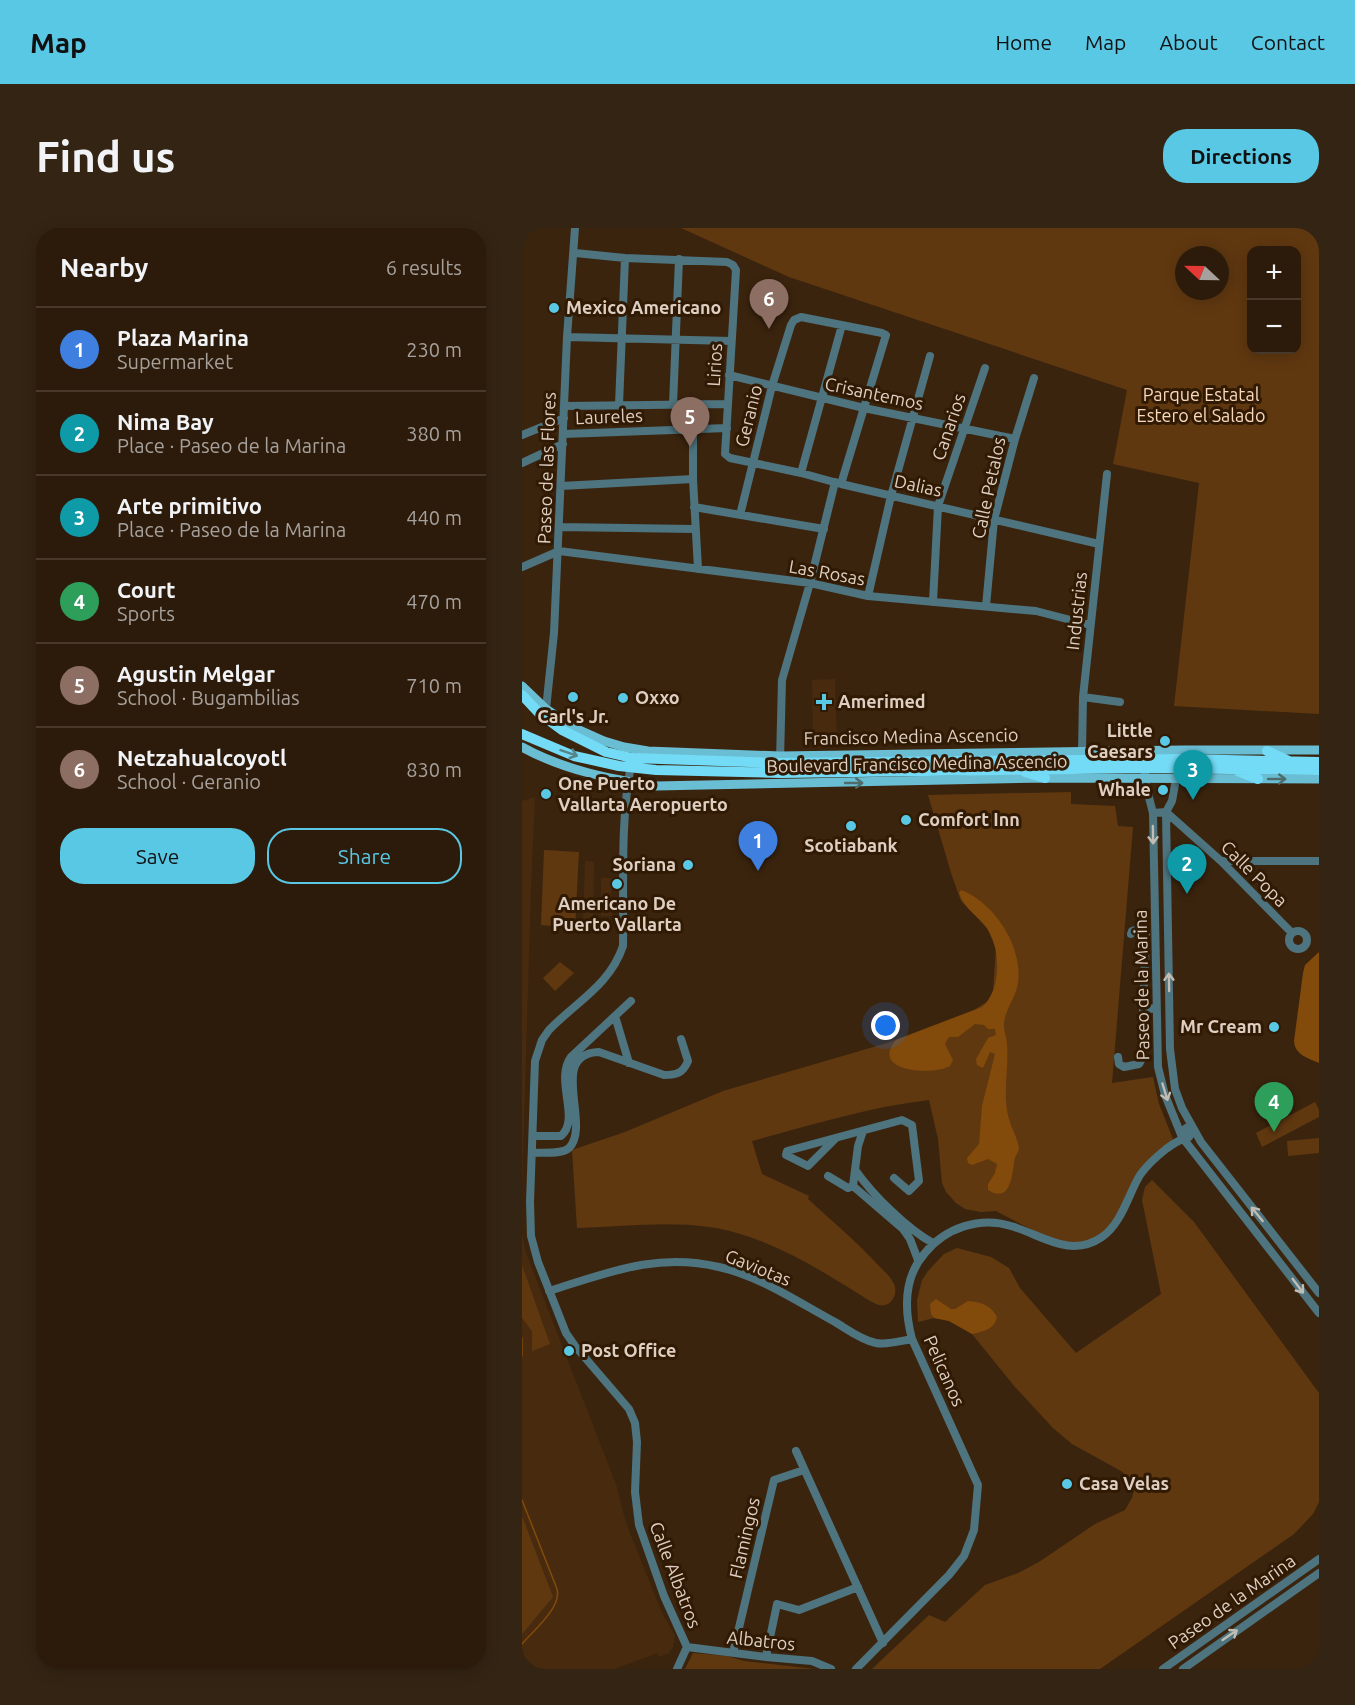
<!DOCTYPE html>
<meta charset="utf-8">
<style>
:root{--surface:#2c1b0a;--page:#342413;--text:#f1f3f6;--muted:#a6a19c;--line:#48392b;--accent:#59c8e4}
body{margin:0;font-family:Ubuntu,sans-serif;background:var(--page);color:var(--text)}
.controls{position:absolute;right:18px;top:18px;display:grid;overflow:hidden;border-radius:12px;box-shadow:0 3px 15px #0003}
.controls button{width:54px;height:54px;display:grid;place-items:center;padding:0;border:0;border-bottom:2px solid var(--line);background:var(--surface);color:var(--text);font:30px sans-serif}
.compass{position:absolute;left:653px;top:18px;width:54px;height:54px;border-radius:50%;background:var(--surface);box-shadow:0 3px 15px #0003;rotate:292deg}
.you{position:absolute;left:364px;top:798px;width:21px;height:21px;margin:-15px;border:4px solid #fff;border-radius:50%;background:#1a73e8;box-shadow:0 0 0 9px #1a73e833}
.badge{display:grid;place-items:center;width:39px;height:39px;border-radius:50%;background:var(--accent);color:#fff;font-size:20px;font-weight:700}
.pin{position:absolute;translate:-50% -50px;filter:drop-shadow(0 2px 3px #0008)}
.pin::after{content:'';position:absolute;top:32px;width:21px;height:18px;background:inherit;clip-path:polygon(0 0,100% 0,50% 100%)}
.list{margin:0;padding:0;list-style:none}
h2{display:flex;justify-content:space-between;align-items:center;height:78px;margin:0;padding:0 24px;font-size:26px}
h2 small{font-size:20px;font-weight:400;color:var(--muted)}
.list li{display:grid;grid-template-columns:39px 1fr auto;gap:18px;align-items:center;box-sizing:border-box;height:84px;padding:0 24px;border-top:2px solid var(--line)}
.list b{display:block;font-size:22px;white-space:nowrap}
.list p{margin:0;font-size:20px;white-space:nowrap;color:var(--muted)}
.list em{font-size:20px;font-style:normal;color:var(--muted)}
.actions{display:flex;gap:12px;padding:18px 24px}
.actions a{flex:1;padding:14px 0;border:2px solid var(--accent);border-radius:24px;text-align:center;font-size:21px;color:var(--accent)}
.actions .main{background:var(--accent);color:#111}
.map{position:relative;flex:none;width:797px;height:1441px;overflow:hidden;border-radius:24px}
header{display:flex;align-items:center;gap:36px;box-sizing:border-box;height:84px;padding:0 30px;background:var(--accent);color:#111}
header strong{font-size:28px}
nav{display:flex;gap:33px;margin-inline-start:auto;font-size:21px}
.intro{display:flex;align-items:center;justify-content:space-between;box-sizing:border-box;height:144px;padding:0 36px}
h1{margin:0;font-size:42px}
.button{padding:15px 27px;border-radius:24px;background:var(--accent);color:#111;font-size:21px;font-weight:700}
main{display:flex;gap:36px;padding:0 36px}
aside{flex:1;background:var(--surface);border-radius:24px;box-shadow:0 3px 15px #0003}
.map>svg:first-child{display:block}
</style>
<header>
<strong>Map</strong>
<nav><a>Home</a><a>Map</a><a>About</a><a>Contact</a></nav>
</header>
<div class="intro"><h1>Find us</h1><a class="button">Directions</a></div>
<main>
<aside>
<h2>Nearby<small>6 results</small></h2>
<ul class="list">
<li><span class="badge" style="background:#3f7fe0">1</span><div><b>Plaza Marina</b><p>Supermarket</p></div><em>230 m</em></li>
<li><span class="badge" style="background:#0f9aa8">2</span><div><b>Nima Bay</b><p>Place · Paseo de la Marina</p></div><em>380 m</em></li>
<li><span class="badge" style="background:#0f9aa8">3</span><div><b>Arte primitivo</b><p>Place · Paseo de la Marina</p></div><em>440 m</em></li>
<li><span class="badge" style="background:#2e9e5b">4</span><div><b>Court</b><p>Sports</p></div><em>470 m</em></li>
<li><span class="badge" style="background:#8d6e63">5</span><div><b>Agustin Melgar</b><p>School · Bugambilias</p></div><em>710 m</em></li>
<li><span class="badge" style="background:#8d6e63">6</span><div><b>Netzahualcoyotl</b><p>School · Geranio</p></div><em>830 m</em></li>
</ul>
<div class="actions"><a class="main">Save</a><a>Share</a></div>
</aside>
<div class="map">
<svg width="797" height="1441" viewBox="0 0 797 1441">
<rect width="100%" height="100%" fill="#3b240e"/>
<path fill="#482b0f" d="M313,451l2,68 -24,1 -1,-68z
M13,569l-4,92 -9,296v-384z
M63,633l9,1 -1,64h-10z
M79,650h10l1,38h-11z
M0,1007l4,18 91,234 7,29 6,17 32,80 13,23 -2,11 -4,6 -10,4 -2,-4 -43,16h-92z"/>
<path fill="#603810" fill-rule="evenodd" d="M159,0h638v486l-145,-8 25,-223 -86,-19 14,-74 -338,-113zM730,22h44v100h-44zM662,27h36v36h-36z
M549,564v12l44,2 3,20 15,1 -21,256 41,-6 6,27 14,35 -28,29 -31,53 -14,14 -17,8 -17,2 -15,-5 -55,-29 -15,1 -16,-3 -9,-6 -10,-11 -4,-9 -4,-44 -9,-39c-60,7 -118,25 -177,41l10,33 47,22 -1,3c24,22 49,43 71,67 5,5 12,11 15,18 3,6 1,16 -6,20 -7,3 -12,0 -18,-3 -48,-30 -103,-66 -161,-74 -43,-6 -89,0 -132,1l-5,-78 53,-18 98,-41 164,-48 87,-33 14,-9 5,-10 3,-43 -9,-20 -26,-27 -9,-25 -24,-81z
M22,622l35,2 -4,76 -34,-3z
M38,734l14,11 -19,18 -12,-13z
M793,874l4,8v7l-57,30 -6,-14z
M797,910v15l-31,3 -1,-15z
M630,952l42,42 125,171v109l-6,12 -19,20 -194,135h-228l57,-54 16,7 40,-37 33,-12 21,-11 56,-38 30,-14 7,-12 2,-8 -2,-10 -11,-9 -49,-27 -19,-16 -38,-41 -43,-53 -23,-13 -15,-3 -16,4 -1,-22 5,-20 6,-9 16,-17 13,-6 34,9 18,11 11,20 56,65 85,-59 -19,-94 3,-13z
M0,1037l28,79 -18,7v-20l-10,-13z
M0,1288l31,81 -31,37z
M171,1425l34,3 17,5 71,8h-130z"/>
<path fill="#824a0b" d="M439,662c34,13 62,57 57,93 -2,14 -12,25 -14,39 -1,8 3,16 3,23 2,24 -5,51 2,74 3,11 9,19 10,31 -1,2 -3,5 -4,8 -3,14 -3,47 -27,32v-6l7,-11 2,-9 -9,-5 -16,6 -4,-2 -1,-5 12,-14 3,-38 13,-52 -5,-2 -7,16 -6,-3 -1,-6 12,-21 8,-3 -1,-6h-7l-4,-4 -9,-1 -17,13h-9l-4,7 8,16 -3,6c-18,10 -81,6 -54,-26l86,-33c20,-17 19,-60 4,-80 -9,-12 -22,-19 -27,-34z
M797,724v111c-11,-5 -24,-8 -25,-22l9,-68 2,-8z
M414,1071l15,10h4l13,-8c13,1 23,4 29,16 -3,13 -13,14 -25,17l-23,-13 -15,-3 -3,-4 -1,-10z"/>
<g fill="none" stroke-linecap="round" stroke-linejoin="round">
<path stroke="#824a0b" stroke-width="1.5" d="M0,1110v18
M0,1272l35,89c5,18 -23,41 -35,55"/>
<path stroke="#4d747f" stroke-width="8" d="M53,25l50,5 102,4 6,3 3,5 -11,184 5,4 71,15 40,11 258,60
M45,109l164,4
M207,147l135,33 151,31
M97,177l6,-147
M151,177l6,-146
M171,177v74l5,90
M43,178l163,-2
M42,206l163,-6
M0,207l42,-17
M0,235l41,-19
M279,245l41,-148
M39,258l132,-7
M172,279l130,22
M218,287l32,-129 19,-61 3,-5 7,-3 81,16 4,2 -45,149
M37,299l135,2
M0,339l37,-16 251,32 58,13 168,15 54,14
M346,368l23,-100 39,-140
M411,374l5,-96 47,-138
M464,378l8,-86 21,-81 19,-61
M561,469l37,5
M24,481l8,-76 13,-296 8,-109
M560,523l1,-54 24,-223
M258,532l2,-80 28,-97 25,-101
M109,537c-11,56 -7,123 -8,181 -13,39 -47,56 -74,84l-7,10 -7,21 -5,141 1,34 7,26 28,71 9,13 54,63 6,14 2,19 -2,50 4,33 25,71 23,51
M623,545l-1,5 9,35 5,254 7,28 17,42 137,176
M655,546l-5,27 -6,11 4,237 5,40 7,19 19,34 118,151
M631,585l13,-1 55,49 71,72
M699,633h98
M767 712a9 9 0 1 1 18 0a9 9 0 1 1-18 0Z
M609,706l1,-3c6,-2 11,0 14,4l-3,74
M93,788l14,47
M596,829l1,7 5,3 15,-3 4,-7v-48l13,-1
M11,908h28c20,-17 -7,-56 10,-79l60,-56
M313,911l-27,27 -22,-11 1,-4 115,-31 10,5 7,56 -10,10 -15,-13
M10,925c11,-1 29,2 37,-5 23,-23 -22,-94 30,-96l65,23c13,0 19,-2 24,-14l-7,-22
M334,943c17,24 51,58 77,72
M306,948l20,12 5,-2 50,43 7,10 8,21
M331,958l5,-40 5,-15
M27,1063c58,-18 108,-39 170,-24 41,9 79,35 116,55 12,7 26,18 41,21 11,2 25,-2 36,-4
M274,1223l87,192
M165,1419l79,10 46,4 19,8
M211,1425l41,-173 30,-10
M244,1429l11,-53 22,6 59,-23
M155,1441l10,-22
M334,1441l93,-94 15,-19 10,-26 4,-45 -66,-146c-8,-30 -9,-61 13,-86 20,-25 55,-37 86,-27 31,9 59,33 91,11 20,-14 26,-42 38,-62 7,-10 16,-18 26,-26 8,-6 14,-10 23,-12l4,-7 -7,-2 -3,3 -1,6
M641,1441l156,-110
M661,1441l136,-96"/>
<path stroke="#6abed4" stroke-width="9" d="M0,458l24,23 29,19 29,13 20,6 24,4 132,5 403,-6h136
M0,519c41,23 88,32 134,39l389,-8 274,1"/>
<path stroke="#74dbf6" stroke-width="10" d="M0,467l17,18 23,17 44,22 26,6 148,5 398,-4 141,3
M0,506l52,22 45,10 37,4 124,3 365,-5 174,2
M745,523l22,10
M716,543l20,8
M503,544l20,6"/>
</g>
<defs><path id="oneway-shaft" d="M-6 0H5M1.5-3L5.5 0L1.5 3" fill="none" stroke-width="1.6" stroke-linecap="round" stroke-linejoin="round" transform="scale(1.5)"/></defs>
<use stroke="#568489" href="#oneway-shaft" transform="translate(47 525) rotate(19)"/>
<g stroke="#4e6c6c">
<use href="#oneway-shaft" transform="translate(755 551)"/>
<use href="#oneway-shaft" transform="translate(332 555)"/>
</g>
<g stroke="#c1bdb5">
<use href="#oneway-shaft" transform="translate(631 607) rotate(89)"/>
<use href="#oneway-shaft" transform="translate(647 754) rotate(-91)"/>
<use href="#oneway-shaft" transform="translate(643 864) rotate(73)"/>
<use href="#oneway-shaft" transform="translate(735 986) rotate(-129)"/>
<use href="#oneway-shaft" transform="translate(776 1058) rotate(53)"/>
<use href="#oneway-shaft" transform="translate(708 1407) rotate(-34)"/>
</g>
<g fill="#59c8e4" stroke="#311a04" stroke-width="2">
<circle cx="32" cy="80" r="6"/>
<circle cx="51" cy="469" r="6"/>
<circle cx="101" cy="470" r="6"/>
<path d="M299 465h6v6h6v6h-6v6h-6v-6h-6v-6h6z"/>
<circle cx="643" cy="513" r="6"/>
<circle cx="641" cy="562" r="6"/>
<circle cx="24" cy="566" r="6"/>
<circle cx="384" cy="592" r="6"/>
<circle cx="329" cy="598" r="6"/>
<circle cx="166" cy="637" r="6"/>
<circle cx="95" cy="656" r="6"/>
<circle cx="752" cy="799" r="6"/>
<circle cx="47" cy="1123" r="6"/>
<circle cx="545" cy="1256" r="6"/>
</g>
<g text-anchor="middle" stroke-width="6" stroke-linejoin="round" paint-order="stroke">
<g font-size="18" font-weight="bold" fill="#decfc2" stroke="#311a04" text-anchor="start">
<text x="44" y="86">Mexico Americano</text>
<text x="113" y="476">Oxxo</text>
<text x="316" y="480">Amerimed</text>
<text x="51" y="495" text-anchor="middle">Carl's Jr.</text>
<text x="631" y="509" text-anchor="end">Little<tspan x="631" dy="21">Caesars</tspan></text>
<text x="36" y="562">One Puerto<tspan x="36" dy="21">Vallarta Aeropuerto</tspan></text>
<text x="629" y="568" text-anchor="end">Whale</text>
<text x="396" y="598">Comfort Inn</text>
<text x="329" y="624" text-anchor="middle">Scotiabank</text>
<text x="154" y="643" text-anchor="end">Soriana</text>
<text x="95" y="682" text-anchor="middle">Americano De<tspan x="95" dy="21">Puerto Vallarta</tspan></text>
<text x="740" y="805" text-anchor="end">Mr Cream</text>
<text x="59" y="1129">Post Office</text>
<text x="557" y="1262">Casa Velas</text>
</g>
<g font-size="18" fill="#decfc2" stroke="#311a04">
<text transform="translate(193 137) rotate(-87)" y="6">Lirios</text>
<text transform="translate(352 166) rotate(12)" y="6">Crisantemos</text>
<text transform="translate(227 188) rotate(-76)" y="6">Geranio</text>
<text transform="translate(87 189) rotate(-2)" y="6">Laureles</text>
<text transform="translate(427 199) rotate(-71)" y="6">Canarios</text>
<text transform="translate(25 240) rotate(-88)" y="6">Paseo de las Flores</text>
<text transform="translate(396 258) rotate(12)" y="6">Dalias</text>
<text transform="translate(467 260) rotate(-78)" y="6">Calle Petalos</text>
<text transform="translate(305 345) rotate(10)" y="6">Las Rosas</text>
<text transform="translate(555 383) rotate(-84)" y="6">Industrias</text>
<text transform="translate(389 509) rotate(-1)" y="6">Francisco Medina Ascencio</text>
<text transform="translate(395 536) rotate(-1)" y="6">Boulevard Francisco Medina Ascencio</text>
<text transform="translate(732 646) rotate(45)" y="6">Calle Popa</text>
<text transform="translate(620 757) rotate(-91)" y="6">Paseo de la Marina</text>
<text transform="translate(236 1040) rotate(22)" y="6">Gaviotas</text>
<text transform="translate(422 1143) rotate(66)" y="6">Pelicanos</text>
<text transform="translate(223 1310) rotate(-77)" y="6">Flamingos</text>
<text transform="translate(153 1347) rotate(69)" y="6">Calle Albatros</text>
<text transform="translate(710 1374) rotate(-35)" y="6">Paseo de la Marina</text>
<text transform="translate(239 1413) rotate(6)" y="6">Albatros</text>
</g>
<g font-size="18" fill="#fad8bc" stroke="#311a04">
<text x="679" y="173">Parque Estatal<tspan x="679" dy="21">Estero el Salado</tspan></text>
</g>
</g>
</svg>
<div class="controls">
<button>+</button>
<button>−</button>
</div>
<svg class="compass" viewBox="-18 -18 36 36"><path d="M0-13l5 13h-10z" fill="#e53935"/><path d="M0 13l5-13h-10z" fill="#a6a19c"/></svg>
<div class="you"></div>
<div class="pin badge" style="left:236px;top:643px;background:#3f7fe0">1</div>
<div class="pin badge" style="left:665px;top:666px;background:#0f9aa8">2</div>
<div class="pin badge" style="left:671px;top:572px;background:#0f9aa8">3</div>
<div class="pin badge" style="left:752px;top:904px;background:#2e9e5b">4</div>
<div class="pin badge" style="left:168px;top:219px;background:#8d6e63">5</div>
<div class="pin badge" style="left:247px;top:101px;background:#8d6e63">6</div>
</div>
</main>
